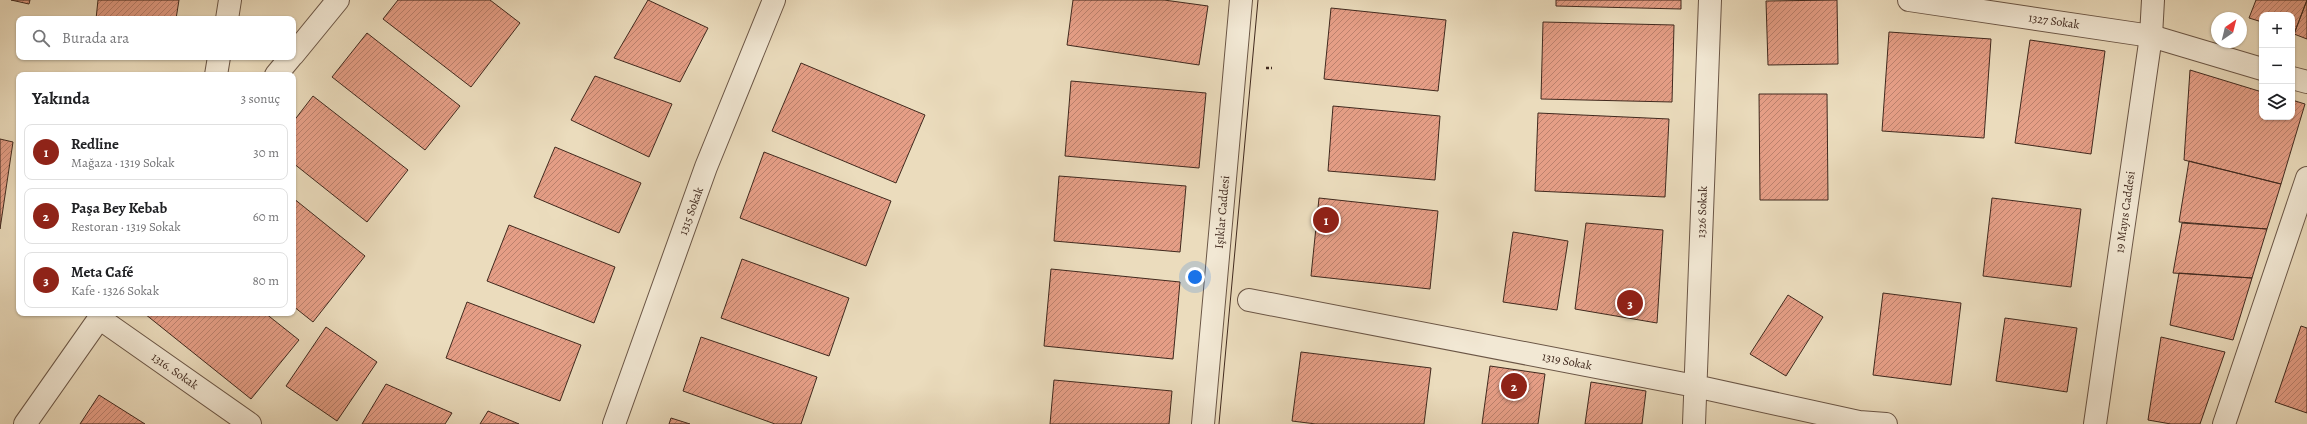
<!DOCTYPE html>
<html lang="tr">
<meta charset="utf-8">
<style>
:root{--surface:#fff;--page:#f2f2f2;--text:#202124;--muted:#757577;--line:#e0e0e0;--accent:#8f2418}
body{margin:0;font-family:Alegreya,serif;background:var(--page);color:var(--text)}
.controls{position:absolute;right:12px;top:12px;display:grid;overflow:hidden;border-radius:8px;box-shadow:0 1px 3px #0004}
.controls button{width:36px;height:36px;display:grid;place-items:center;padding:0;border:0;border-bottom:1px solid var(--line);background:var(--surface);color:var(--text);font:20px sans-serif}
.compass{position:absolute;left:2211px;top:12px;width:36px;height:36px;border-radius:50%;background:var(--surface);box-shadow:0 1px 3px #0004;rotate:35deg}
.you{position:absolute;left:1195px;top:277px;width:14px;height:14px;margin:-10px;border:3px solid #fff;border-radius:50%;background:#1a73e8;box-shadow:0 0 0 6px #1a73e833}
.badge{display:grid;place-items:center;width:26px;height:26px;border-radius:50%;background:var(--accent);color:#fff;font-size:13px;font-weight:700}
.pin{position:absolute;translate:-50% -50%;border:2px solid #fff;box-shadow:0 1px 4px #0006}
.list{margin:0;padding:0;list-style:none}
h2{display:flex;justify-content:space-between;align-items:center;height:52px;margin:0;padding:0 16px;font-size:17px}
h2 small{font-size:13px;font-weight:400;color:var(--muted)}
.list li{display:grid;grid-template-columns:26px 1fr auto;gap:12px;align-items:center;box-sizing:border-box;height:56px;margin:0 8px 8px;padding:0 8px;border:1px solid var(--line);border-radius:8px}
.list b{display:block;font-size:15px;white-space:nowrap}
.list p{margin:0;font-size:13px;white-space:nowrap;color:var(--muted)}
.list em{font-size:13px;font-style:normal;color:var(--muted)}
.icon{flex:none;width:22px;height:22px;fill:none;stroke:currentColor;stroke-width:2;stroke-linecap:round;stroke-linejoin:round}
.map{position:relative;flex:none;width:2307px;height:424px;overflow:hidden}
.search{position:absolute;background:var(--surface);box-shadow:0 1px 3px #0004;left:16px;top:16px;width:280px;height:44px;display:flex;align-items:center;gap:10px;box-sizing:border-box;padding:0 14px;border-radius:8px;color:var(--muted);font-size:15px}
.panel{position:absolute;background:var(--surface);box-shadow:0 1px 3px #0004;left:16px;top:72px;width:280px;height:244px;border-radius:8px}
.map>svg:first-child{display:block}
</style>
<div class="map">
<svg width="2307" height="424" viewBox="0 0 2307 424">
<defs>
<pattern id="building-hatch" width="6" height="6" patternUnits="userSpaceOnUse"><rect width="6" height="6" fill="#e59e86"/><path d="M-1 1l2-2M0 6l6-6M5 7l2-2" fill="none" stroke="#bb816d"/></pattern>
</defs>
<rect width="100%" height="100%" fill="#ebdcbd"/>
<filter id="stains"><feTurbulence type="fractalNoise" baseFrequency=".005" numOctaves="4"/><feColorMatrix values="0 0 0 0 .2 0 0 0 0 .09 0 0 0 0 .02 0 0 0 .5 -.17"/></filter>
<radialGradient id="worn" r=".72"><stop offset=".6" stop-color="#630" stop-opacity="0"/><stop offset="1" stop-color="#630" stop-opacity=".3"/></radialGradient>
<path fill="url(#building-hatch)" stroke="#40291e" d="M11,0h19l-1,4z
M98,0h81l-3,19h-80z
M398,0h92l30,23 -49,64 -88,-68z
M648,0l60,28 -28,54 -66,-24z
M1073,0h91l44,6 -9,59 -132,-20z
M1556,0h125v9l-125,-3z
M1837,0l1,64 -70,1 -2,-64z
M2256,0h51l-13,34 -2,-1v-18h-30v7l-13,-4z
M2307,0v39l-13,-5z
M1331,8l115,12 -8,71 -114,-12z
M1543,22l131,3 -2,77 -131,-3z
M1889,32l102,7 -7,99 -102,-7z
M367,33l93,73 -35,44 -93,-73z
M2030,40l75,11 -14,103 -76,-11z
M801,63l124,52 -29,68 -124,-52z
M2190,70l72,22v25h30v-17l13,4 -24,80 -97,-24z
M595,76l77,28 -23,53 -78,-37z
M1071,81l135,12 -7,75 -134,-12z
M1759,94h68l1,106h-68z
M313,96l95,74 -41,52 -74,-59v-41z
M1333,106l107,10 -5,64 -107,-9z
M1538,113l131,6 -4,78 -130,-6z
M0,139l13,3 -13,87z
M555,147l86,36 -22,50 -85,-36z
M764,152l127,49 -25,65 -126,-48z
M2189,161l92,23 -14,45 -88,-7z
M1059,176l127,10 -6,66 -126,-11z
M293,198l72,58 -52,66 -20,-16z
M1319,198l119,13 -8,78 -119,-13z
M1992,198l89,11 -10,78 -88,-11z
M1586,223l77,7 -6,93 -82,-14z
M2182,223l85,6 -15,49 -79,-5z
M509,225l106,42 -21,56 -107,-42z
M1513,232l55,9 -11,69 -54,-8z
M742,259l107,39 -20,58 -108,-38z
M1051,269l129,13 -7,77 -129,-13z
M2179,273l73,5 -19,62 -63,-15z
M1883,293l78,10 -10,82 -78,-10z
M1788,295l35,22 -37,59 -36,-22z
M467,302l114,43 -21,56 -114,-43z
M265,313l34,27 -48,59 -106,-85z
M2005,318l72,10 -10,64 -71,-11z
M2301,326l6,2v85l-32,-11z
M326,327l51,35 -40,59 -51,-35z
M701,337l116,40 -16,47h-26l-92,-33z
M2161,337l64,15 -25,72h-29l-23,-4z
M1301,352l130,16 -7,56h-108l-24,-3z
M1490,366l55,8 -7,50h-56z
M1054,380l118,11 -3,33h-119z
M1591,382l55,9 -4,33h-57z
M386,384l66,29 -7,11h-83z
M99,395l46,29h-65z
M488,411l31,13h-39z
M671,418l19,6h-21z"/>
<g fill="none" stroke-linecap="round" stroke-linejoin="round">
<defs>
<path id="minor" d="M1909,0l242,36 111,33
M227,19l3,-19
M293,55l45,-55
M216,75l3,-18
M276,75l15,-18
M2292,78l15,4
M1249,300l446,86 164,36 27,2
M99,318l151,106
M25,424l78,-111
M614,424l92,-257 68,-167
M1694,424l16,-424
M2224,424l83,-246"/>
<path id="tertiary" d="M1203,424l38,-424
M2095,424l56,-388 2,-36"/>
</defs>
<use href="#minor" stroke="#6b5646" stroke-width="24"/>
<use href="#tertiary" stroke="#6b5646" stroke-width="24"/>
<path stroke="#40291e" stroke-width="2.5" stroke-dasharray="3 2" stroke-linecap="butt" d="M1266,68h6"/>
<use href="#minor" stroke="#f2e8d4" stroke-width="22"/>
<use href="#tertiary" stroke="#f2e8d4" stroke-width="22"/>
<path stroke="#40291e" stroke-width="1" d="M1219,424l39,-424"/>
</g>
<g text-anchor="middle" stroke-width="3" stroke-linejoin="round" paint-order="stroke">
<g font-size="12" fill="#40291e" stroke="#f2e8d4">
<text transform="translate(2054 21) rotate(8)" y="4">1327 Sokak</text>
<text transform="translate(691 211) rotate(-70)" y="4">1315 Sokak</text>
<text transform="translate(1222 212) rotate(-85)" y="4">Işıklar Caddesi</text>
<text transform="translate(1702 212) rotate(-88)" y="4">1326 Sokak</text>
<text transform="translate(2125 212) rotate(-82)" y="4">19 Mayıs Caddesi</text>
<text transform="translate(1567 361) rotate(11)" y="4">1319 Sokak</text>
<text transform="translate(175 371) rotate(35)" y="4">1316. Sokak</text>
</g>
</g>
<rect width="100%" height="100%" filter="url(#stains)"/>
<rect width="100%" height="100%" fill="url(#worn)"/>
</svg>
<div class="controls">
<button>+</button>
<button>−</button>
<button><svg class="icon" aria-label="layers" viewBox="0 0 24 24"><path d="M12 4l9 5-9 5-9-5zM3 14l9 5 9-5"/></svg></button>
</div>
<svg class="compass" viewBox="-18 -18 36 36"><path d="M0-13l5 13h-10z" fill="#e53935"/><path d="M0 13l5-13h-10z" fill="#757577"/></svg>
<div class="you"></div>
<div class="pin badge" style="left:1326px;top:220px">1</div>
<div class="pin badge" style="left:1514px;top:386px">2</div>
<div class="pin badge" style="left:1630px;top:303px">3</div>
<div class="search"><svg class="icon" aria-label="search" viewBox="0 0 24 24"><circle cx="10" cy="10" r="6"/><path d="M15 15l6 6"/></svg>Burada ara</div>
<section class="panel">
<h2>Yakında<small>3 sonuç</small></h2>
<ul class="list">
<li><span class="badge">1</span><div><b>Redline</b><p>Mağaza · 1319 Sokak</p></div><em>30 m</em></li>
<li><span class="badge">2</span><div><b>Paşa Bey Kebab</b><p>Restoran · 1319 Sokak</p></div><em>60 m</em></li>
<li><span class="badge">3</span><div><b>Meta Café</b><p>Kafe · 1326 Sokak</p></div><em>80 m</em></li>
</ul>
</section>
</div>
